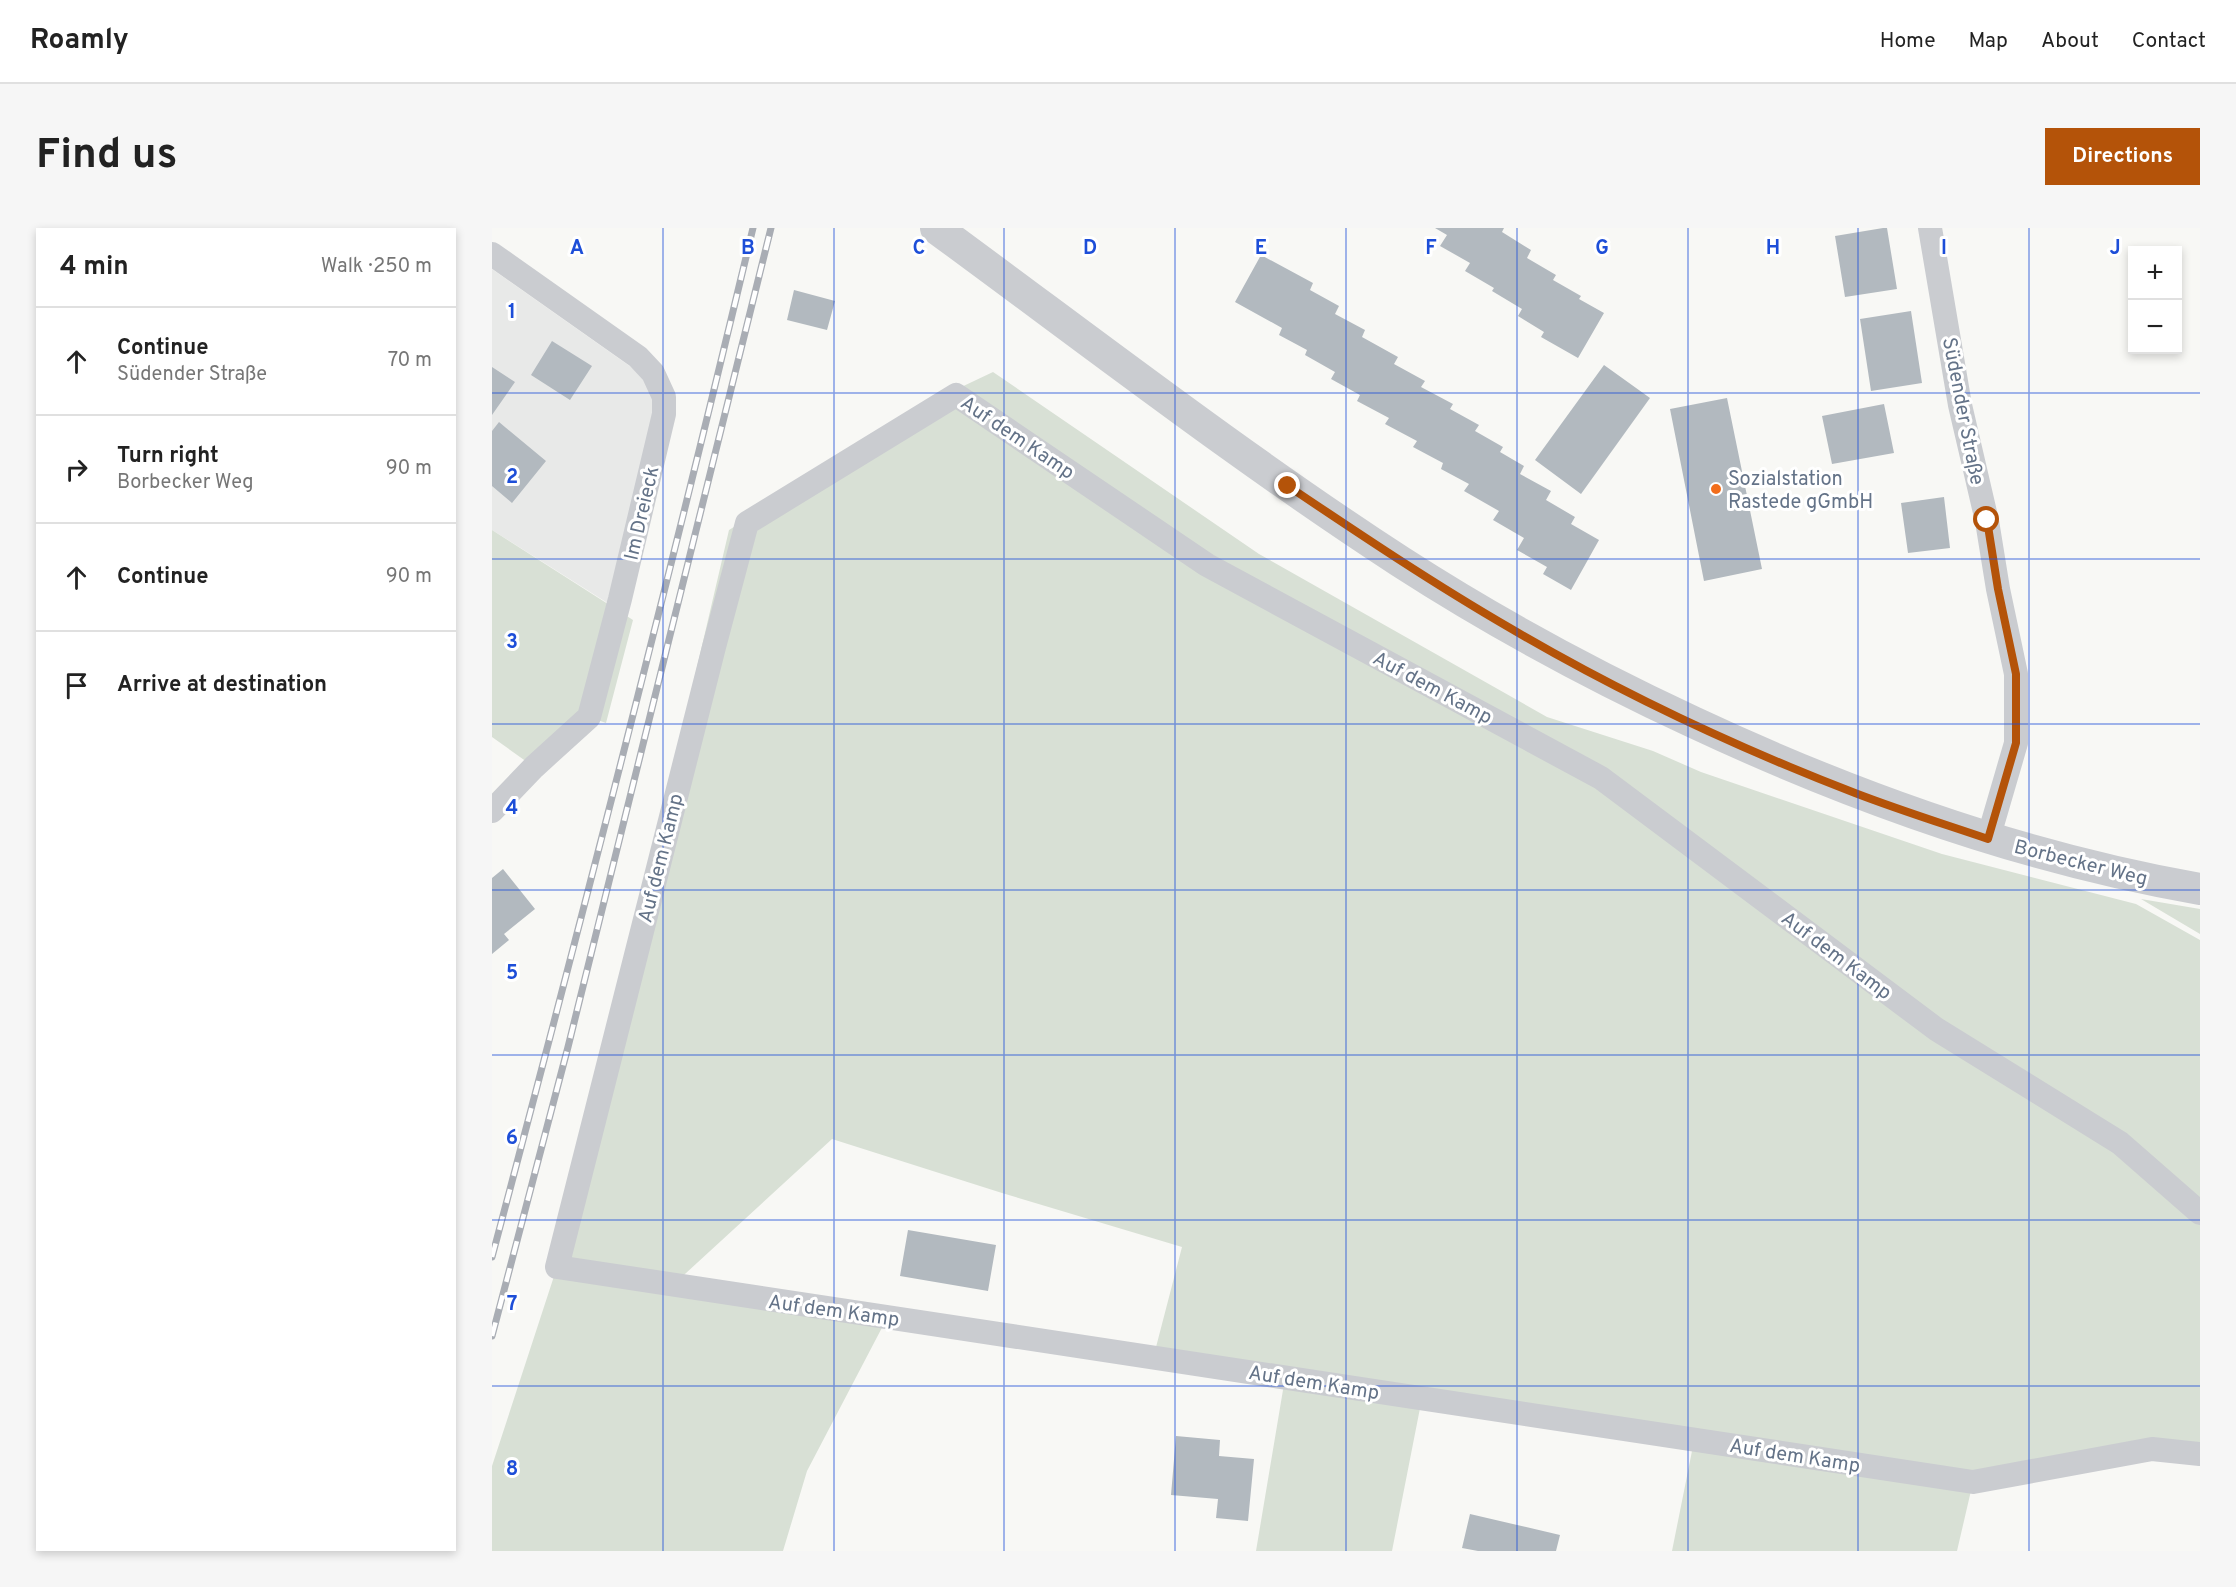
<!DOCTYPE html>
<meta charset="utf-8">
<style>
:root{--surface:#fff;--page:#f6f6f6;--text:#222;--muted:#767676;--line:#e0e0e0;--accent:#b45309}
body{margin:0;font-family:Overpass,sans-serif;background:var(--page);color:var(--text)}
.controls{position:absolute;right:18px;top:18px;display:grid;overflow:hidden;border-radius:0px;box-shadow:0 3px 9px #0003}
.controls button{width:54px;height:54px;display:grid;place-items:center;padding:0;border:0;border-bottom:2px solid var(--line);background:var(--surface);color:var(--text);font:30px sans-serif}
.stop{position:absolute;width:18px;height:18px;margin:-14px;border:4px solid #b45309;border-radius:50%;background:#fff}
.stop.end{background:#b45309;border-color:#fff;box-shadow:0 2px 6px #0008}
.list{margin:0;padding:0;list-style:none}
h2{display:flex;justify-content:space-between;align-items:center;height:78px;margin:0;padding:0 24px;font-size:26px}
h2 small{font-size:20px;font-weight:400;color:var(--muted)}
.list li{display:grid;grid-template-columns:39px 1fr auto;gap:18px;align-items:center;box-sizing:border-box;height:108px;padding:0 24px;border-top:2px solid var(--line)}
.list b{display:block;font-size:22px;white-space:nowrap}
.list p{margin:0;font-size:20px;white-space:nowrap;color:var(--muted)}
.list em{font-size:20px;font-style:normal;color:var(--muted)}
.icon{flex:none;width:33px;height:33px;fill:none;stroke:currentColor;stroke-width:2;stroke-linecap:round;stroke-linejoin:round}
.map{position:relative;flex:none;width:1708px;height:1323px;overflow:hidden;border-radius:0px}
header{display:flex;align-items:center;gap:36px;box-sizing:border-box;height:84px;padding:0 30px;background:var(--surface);border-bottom:2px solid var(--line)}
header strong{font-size:28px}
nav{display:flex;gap:33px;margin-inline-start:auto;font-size:21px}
.intro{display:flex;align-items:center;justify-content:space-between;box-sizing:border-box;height:144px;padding:0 36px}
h1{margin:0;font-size:42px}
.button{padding:15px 27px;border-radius:0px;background:var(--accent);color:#fff;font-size:21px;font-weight:700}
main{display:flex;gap:36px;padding:0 36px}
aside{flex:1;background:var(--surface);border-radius:0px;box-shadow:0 3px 9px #0003}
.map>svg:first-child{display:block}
</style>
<header>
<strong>Roamly</strong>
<nav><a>Home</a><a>Map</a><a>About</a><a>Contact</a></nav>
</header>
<div class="intro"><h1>Find us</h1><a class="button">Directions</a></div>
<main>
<aside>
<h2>4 min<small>Walk · 250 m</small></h2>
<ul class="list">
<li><svg class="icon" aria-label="ahead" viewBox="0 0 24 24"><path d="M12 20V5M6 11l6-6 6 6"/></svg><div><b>Continue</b><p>Südender Straße</p></div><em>70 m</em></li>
<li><svg class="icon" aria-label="right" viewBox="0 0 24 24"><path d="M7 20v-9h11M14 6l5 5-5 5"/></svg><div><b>Turn right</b><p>Borbecker Weg</p></div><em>90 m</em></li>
<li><svg class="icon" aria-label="ahead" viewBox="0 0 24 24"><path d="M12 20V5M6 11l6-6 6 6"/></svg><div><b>Continue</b></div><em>90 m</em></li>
<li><svg class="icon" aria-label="arrive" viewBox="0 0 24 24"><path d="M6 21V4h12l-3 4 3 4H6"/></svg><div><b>Arrive at destination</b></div></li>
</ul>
</aside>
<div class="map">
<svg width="1708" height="1323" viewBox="0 0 1708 1323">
<rect width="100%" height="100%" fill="#f8f8f5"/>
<path fill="#e8e9e8" d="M0,41l139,98 44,39 -50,208 -133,-84z"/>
<path fill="#d8e0d5" d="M501,144l266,182 288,163 106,34 48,21 241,82 194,50 64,36v514l-227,28 -16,69h-285l20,-100 -537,-100 27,-104 -180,-54 -170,-54 -159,146 213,35 -79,151 -24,80h-291v-85l65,-199 172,-737 226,-140z
M0,302l141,90 -27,103 -17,-6 -55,50 -42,-30z
M1649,671l59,10v25z
M793,1150l137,20 -30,153h-136z"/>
<path fill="#b2b9bf" d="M943,0h69l-2,4 29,18 -4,8 29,17 -3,5 28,16 -2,3 25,14 -26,45 -37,-21 3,-5 -26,-16 4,-7 -30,-18 2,-3 -29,-17 5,-8 -30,-17 7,-11z
M1391,0h4l10,61 -52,8 -10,-61z
M769,27l52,28 -3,7 29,16 -4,8 30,16 -3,7 36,20 -4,7 31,17 -4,6 32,17 -3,5 29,16 -4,6 28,16 -3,5 24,14 -4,8 31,17 -5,9 29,17 -4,7 28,16 -28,50 -28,-16 4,-7 -30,-17 7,-12 -31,-18 6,-9 -35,-20 5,-7 -28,-15 2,-6 -30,-16 4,-6 -32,-17 4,-6 -32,-17 3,-6 -29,-16 4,-7 -30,-17 2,-5 -28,-15 3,-7 -47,-26z
M302,62l41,11 -8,29 -40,-10z
M1419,83l11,72 -51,8 -11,-72z
M60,113l40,25 -22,34 -39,-25z
M1112,137l46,33 -69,96 -46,-34z
M0,139l23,15 -23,33z
M1235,170l35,171 -58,12 -34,-172z
M1392,176l10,49 -62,11 -10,-48z
M7,194l47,39 -34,42 -20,-17v-55z
M1452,269l6,51 -42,5 -7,-50z
M11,641l32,40 -31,25 5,6 -17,14v-76z
M416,1002l88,15 -8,46 -88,-15z
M684,1208l44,4 -1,16 35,3 -6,62 -32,-3 2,-19 -47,-4z
M978,1286l90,21 -4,16h-78l-16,-3z"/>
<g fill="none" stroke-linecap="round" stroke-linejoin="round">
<path stroke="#caccd0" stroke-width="24" d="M1438,0l30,177 27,116 11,68 18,85v69l-28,96
M0,26l146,103 15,16 11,24v17l-44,185 -31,118 -55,50 -42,44
M1708,985l-80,-70 -184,-114 -335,-251 -394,-213 -251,-170 -209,128 -33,124 -157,620 1416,215 179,-33 48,5"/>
<path stroke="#caccd0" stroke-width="32" d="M444,0c154,113 305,230 465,334 93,60 191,113 292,160 162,76 330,136 507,167"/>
<defs>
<path id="rail" d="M0,1029c91,-342 179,-685 261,-1029
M0,1108l76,-289 203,-819"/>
</defs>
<use href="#rail" stroke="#a9adb4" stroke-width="7"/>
<use href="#rail" stroke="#fff" stroke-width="4.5" stroke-dasharray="14" stroke-linecap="butt"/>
</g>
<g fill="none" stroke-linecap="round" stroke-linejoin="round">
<path stroke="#b45309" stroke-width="8" d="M796,258c73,49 146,98 222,142 109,64 228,120 345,165 44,17 89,31 133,46l28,-96v-69l-18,-85 -11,-69"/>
</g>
<path fill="none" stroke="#1d4ed8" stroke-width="1.5" stroke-opacity="0.55" d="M171,0v1323M342,0v1323M512,0v1323M683,0v1323M854,0v1323M1025,0v1323M1196,0v1323M1366,0v1323M1537,0v1323M0,165h1708M0,331h1708M0,496h1708M0,662h1708M0,827h1708M0,992h1708M0,1158h1708"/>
<circle fill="#f26d1b" stroke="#fff" stroke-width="2" cx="1224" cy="261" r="6"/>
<g text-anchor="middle" stroke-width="6" stroke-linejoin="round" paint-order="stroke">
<g font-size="20" fill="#647388" stroke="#fff">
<text transform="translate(1472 183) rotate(79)" y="7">Südender Straße</text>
<text transform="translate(526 209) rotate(34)" y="7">Auf dem Kamp</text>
<text transform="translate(149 285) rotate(-77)" y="7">Im Dreieck</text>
<text transform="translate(941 459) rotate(28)" y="7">Auf dem Kamp</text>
<text transform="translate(168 630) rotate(-76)" y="7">Auf dem Kamp</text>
<text transform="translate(1589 634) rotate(14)" y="7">Borbecker Weg</text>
<text transform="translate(1345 727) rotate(37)" y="7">Auf dem Kamp</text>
<text transform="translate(342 1082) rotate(8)" y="7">Auf dem Kamp</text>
<text transform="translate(822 1154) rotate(9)" y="7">Auf dem Kamp</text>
<text transform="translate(1303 1227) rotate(9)" y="7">Auf dem Kamp</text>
</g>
<g font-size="20" fill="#647388" stroke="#fff" text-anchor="start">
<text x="1236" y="257">Sozialstation<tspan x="1236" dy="23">Rastede gGmbH</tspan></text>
</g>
</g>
<g font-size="20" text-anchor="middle" font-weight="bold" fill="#1d4ed8" stroke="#fff" stroke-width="6" stroke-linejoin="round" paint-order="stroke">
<text x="85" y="26">A</text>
<text x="256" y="26">B</text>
<text x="427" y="26">C</text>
<text x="598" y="26">D</text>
<text x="769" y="26">E</text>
<text x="939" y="26">F</text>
<text x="1110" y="26">G</text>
<text x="1281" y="26">H</text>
<text x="1452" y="26">I</text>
<text x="1623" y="26">J</text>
<text x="20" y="90">1</text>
<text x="20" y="255">2</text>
<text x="20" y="420">3</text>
<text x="20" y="586">4</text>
<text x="20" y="751">5</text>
<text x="20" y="916">6</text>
<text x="20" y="1082">7</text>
<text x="20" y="1247">8</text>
</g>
</svg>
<div class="controls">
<button>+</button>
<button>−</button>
</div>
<div class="stop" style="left:1495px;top:292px"></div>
<div class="stop end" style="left:796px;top:258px"></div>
</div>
</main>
